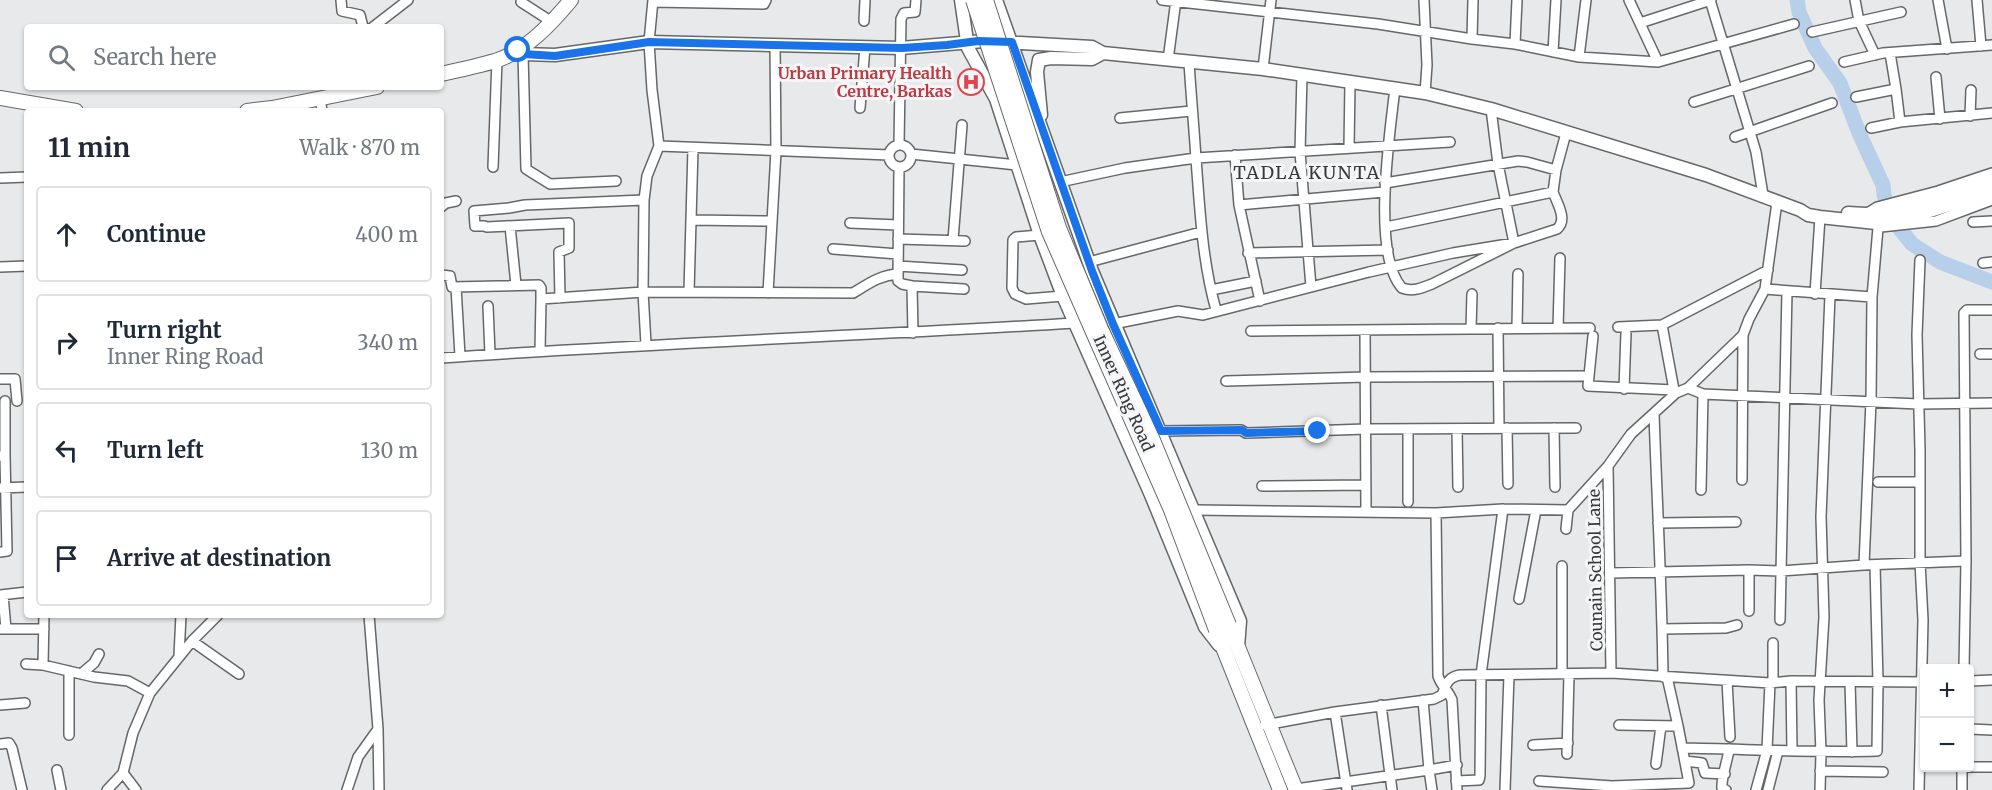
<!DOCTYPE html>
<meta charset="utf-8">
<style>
:root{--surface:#fff;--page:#f6f6f7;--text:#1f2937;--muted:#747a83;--line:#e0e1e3}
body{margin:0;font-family:Merriweather,serif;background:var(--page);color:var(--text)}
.controls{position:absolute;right:18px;bottom:18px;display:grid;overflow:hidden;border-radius:6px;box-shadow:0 2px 4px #0004}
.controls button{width:54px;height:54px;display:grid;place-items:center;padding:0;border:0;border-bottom:2px solid var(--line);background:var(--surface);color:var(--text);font:30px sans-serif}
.stop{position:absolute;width:18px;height:18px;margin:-14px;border:4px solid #1a73e8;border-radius:50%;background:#fff}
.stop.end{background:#1a73e8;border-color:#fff;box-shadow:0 2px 6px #0008}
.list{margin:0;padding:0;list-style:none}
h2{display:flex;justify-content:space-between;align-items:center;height:78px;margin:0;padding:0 24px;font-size:26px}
h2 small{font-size:20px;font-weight:400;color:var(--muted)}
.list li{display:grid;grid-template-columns:39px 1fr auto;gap:18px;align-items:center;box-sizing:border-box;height:96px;margin:0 12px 12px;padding:0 12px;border:2px solid var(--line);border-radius:6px}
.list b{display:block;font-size:22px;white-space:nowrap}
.list p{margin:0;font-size:20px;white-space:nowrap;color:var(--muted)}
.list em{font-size:20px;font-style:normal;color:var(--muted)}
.icon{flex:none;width:33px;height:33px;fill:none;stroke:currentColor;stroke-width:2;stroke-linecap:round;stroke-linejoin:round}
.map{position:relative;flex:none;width:1992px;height:790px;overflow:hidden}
.search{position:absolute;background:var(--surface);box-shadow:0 2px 4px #0004;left:24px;top:24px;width:420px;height:66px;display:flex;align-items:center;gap:15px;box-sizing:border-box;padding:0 21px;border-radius:6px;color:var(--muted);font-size:22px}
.panel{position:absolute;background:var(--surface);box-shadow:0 2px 4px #0004;left:24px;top:108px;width:420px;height:510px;border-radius:6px}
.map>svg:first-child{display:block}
</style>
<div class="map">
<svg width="1992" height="790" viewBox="0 0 1992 790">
<rect width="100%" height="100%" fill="#e7e9ea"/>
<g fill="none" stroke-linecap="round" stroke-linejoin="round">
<path stroke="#b8cfea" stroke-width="15" d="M1797,0l2,12 16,36 25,35 19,50 24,52 1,10 8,24 20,25 28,18 52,20"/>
<defs>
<path id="minor" d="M341,0l1,11 18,4 3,12
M1162,0l216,24 94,15 43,5 64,13 79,5
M1424,0l3,65 -2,28
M1629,0l29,62 136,-38
M1710,0l46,152 7,43
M1855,0l4,21 16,34
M1938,0l9,49
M1977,0l4,46
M521,2l31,20
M653,2l111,2 2,-4
M864,21l1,-21
M1640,23l71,-23
M373,27l35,-27
M1812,32l89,-20
M1472,39l1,-39
M1515,44l2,-44
M1553,52l3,-52
M523,54l3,115 24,15 66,-3
M1579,57l7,-57
M1168,60l8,-60
M1189,62c2,33 5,65 7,97 4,51 6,101 20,151
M1844,62l39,-9 109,-8
M1263,69l8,-69
M1302,75l-2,77 11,135
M1936,77l4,42
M1896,89l4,33
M320,97l2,14
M1856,97l40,-8 -6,-36
M1694,102l115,-36
M860,108l5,-61
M1970,116l1,-26
M1120,118l71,-7
M1871,128l29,-6 92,-9
M1735,137l97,-34
M899,145l2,-126 3,-6 11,-1 1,-12
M889 156a11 11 0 1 1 22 0a11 11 0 1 1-22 0Z
M659,146l230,9
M1349,148l1,-66
M911,154l106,11
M1235,155l4,50 21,96
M493,167l4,-107
M899,167l-1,114 4,3 10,2 1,47
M0,178l27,-1
M1060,182l65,-14 71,-10 254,-16
M1385,183l133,-22 9,1 29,8
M1553,192l3,-22 10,-37
M1239,205l145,-13
M441,207l5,-4 10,-2
M1866,214l11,-7 61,-16 54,-18
M691,220l81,1
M1973,222l19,-1
M850,223l48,2
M510,226l6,59
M1386,227l167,-35c4,11 15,28 4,37l-43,14 -82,41c-10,4 -19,8 -30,4 -31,-34 -12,-155 -7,-200
M1881,227l55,-6 56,-21
M1040,235l-24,2 -3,3 -1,48 3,6 11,5 37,-3
M898,239l67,2
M953,240l9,-115
M833,249l65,5
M1248,253l140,-3
M1089,262l112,-30
M1983,263l9,-1
M898,266l64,4
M0,267l27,-1
M441,275l9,1 2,11 87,-2 2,3v11l102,-7 210,1c15,-9 27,-18 45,-19
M912,286l52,3
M456,287l4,69
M1765,289l107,8
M1211,290l45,-9
M689,292l4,-144
M768,293l8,-142 -1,-107
M1815,294l5,-77
M560,298l-1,-46 10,-4v-25l-82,4 -3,-1h-9l-1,-15 35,-3 16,-3 119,-5
M488,306l2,48
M1113,324l65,-13 25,4 166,-43 84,-19 61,-10 -16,-79 -7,-55
M1662,325l12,65 2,3
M1618,327l44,-2 106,-55
M1498,328l1,100
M1517,328l1,-54
M1558,328l2,-70
M1471,329l1,-35
M1365,330l1,182
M1251,331l339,-3
M1593,336l-5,50 86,4
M646,344l-3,-52 1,-92 3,-24 12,-30 -7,-56 -3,-48 4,-42
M540,351l1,-52
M1980,354h12
M441,358c211,-15 423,-22 634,-35
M0,379h15l2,22
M1226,381l139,-4 218,-1
M1688,388l15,6 215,10 74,-1
M1624,389l2,-56
M1654,414c3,88 8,175 9,263
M1507,428l1,56
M1554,428l1,59
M1457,429l1,58
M1161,431l80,-1 5,3 120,-4 210,-1
M0,456h5v-55
M1608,466l3,207
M1742,480l1,-145
M1878,482h42
M1262,486l104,-1
M0,488l27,-1
M1701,490l2,-96
M1408,502v-73
M1194,510l242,3 67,-4 65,1
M1436,513l2,163c3,10 11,15 14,24l5,90
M1658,523l78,-1
M1566,529l2,-19 40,-44 23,-32 45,-41 12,-5 55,-53 6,-16 16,-30 12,-87
M0,552l7,-1 -2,-95
M1864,565l7,-164 1,-104 6,-69
M1749,570v41
M1610,573l139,-3 32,1 83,-6 102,-4
M0,595l27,-3
M1519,599l17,-89
M44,615l-1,50 51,12 34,4 22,12
M369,615l9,114 1,61
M1780,620l7,-329
M0,629h6l-3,-34
M6,629h38
M1662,629l64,-1 11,-3
M192,641l47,33
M179,656l2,-41
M26,664l17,1
M1964,668l2,-107 -2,-248 3,-3h25
M81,674l13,-11 5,-9
M1562,674v-108
M1727,681l3,56
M1791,681l1,69
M1970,681l22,-1
M1773,682v-39
M1850,682l2,70
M1423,700l6,70 3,20
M0,705l25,-2
M1381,705l11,85
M1335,712l12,78
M1265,725l70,-13 99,-13 8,-4c4,-11 6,-18 18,-20l151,-2 159,10 21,-2 133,1
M1619,725l59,1
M1970,729l22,1
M69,735v-64
M0,744l9,-1 3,5 10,42
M1533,745l35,-2
M1682,748c65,1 130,5 195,3l1,-69 -3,-117
M1567,754l2,-80
M1685,761l17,2 3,10 20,1
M1656,764l5,-38
M1970,767h22
M57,770l4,20
M1820,771l63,1
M123,773l13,17
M1456,781l23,-1 1,-4 1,-101 22,-166
M1539,781l73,5
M1296,789l133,-19 28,-5
M107,790l16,-17 10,-40 17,-40 42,-52 26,-26
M347,790l11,-33 20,-28
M1505,790l4,-115
M1612,790v-4l77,-3 -11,-57 -11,-49
M1726,790l-4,-2c-1,-11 6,-28 7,-39
M1756,790l11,-40 3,-67
M1768,790l10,-39
M1820,790l1,-37 -2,-53 5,-83 -3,-100 9,-222
M1919,790l4,-170 -3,-58v-112l-3,-115 3,-75
M1962,790v-22"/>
<path id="major" d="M961,0l7,48 28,51 44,136 23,61 88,199 54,132 14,18
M996,0l96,271 148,350 -2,26
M518,50l5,4 32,1 94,-13 252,6 83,-7 108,6 11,6 160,16 162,24 66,16 215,66 94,35 8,5 12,2 56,6 34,-6 82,-25
M1041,115l-4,-43 2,-12 12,-2 41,1 11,-6
M1848,213l18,1 39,-4 87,-29"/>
<path id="highway" d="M441,74c18,-4 37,-8 54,-13 31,-10 56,-37 76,-61
M0,98l76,13
M247,111l25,-3 105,-21
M1229,625l67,165
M1216,630l64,160"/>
</defs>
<use href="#minor" stroke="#656768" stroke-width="12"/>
<use href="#major" stroke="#656768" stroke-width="15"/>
<use href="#highway" stroke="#656768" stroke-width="16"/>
<use href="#minor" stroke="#fff" stroke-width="9"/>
<use href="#major" stroke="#fff" stroke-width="12"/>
<use href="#highway" stroke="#fff" stroke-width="14"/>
<defs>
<path id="highway-bridge" d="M973,0l76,232 122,278 45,120
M986,0l73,228 42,101 49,104 79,192"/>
</defs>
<use href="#highway-bridge" stroke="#656768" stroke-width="16" stroke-linecap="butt"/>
<use href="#highway-bridge" stroke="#fff" stroke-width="14"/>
</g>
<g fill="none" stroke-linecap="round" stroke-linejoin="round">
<path stroke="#1a73e8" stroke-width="8" d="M518,50l5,4 32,2 94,-14 253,6 45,-3 31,-4 34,1 80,229 21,53 48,107 81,-1 4,3 72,-2"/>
</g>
<defs>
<symbol id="hospital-ring" viewBox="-11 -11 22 22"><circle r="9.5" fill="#f4f6f8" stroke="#e0444e" stroke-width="1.5"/><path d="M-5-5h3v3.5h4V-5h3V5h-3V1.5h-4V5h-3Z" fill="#e0444e"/></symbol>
</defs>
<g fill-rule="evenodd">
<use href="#hospital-ring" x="956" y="67" width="30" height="30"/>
</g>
<g text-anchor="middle" stroke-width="6" stroke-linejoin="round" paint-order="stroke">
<g font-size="16" font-weight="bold" fill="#be3a42" stroke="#f4f6f8" text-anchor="end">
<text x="952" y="79">Urban Primary Health<tspan x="952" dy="18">Centre, Barkas</tspan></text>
</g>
<g font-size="16" fill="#373839" stroke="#f4f6f8">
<text transform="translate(1124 393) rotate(66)" y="6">Inner Ring Road</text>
<text transform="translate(1595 570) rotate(-91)" y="6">Counain School Lane</text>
</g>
<g font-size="18" letter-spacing="1.5" fill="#373839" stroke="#f4f6f8">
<text x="1307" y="179">TADLA KUNTA</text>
</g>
</g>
</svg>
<div class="controls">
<button>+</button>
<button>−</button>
</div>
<div class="stop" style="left:518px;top:50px"></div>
<div class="stop end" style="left:1318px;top:431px"></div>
<div class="search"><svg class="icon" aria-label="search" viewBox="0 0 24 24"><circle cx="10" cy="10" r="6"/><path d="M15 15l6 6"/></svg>Search here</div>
<section class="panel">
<h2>11 min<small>Walk · 870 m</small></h2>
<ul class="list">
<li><svg class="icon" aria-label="ahead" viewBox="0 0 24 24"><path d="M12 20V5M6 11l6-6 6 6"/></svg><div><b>Continue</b></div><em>400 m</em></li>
<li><svg class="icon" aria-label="right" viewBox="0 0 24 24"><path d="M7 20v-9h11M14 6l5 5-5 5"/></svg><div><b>Turn right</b><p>Inner Ring Road</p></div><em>340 m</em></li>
<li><svg class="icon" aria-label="left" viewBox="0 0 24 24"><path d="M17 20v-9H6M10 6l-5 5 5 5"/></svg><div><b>Turn left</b></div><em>130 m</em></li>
<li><svg class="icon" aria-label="arrive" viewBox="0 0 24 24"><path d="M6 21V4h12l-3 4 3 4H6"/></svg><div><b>Arrive at destination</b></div></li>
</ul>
</section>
</div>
